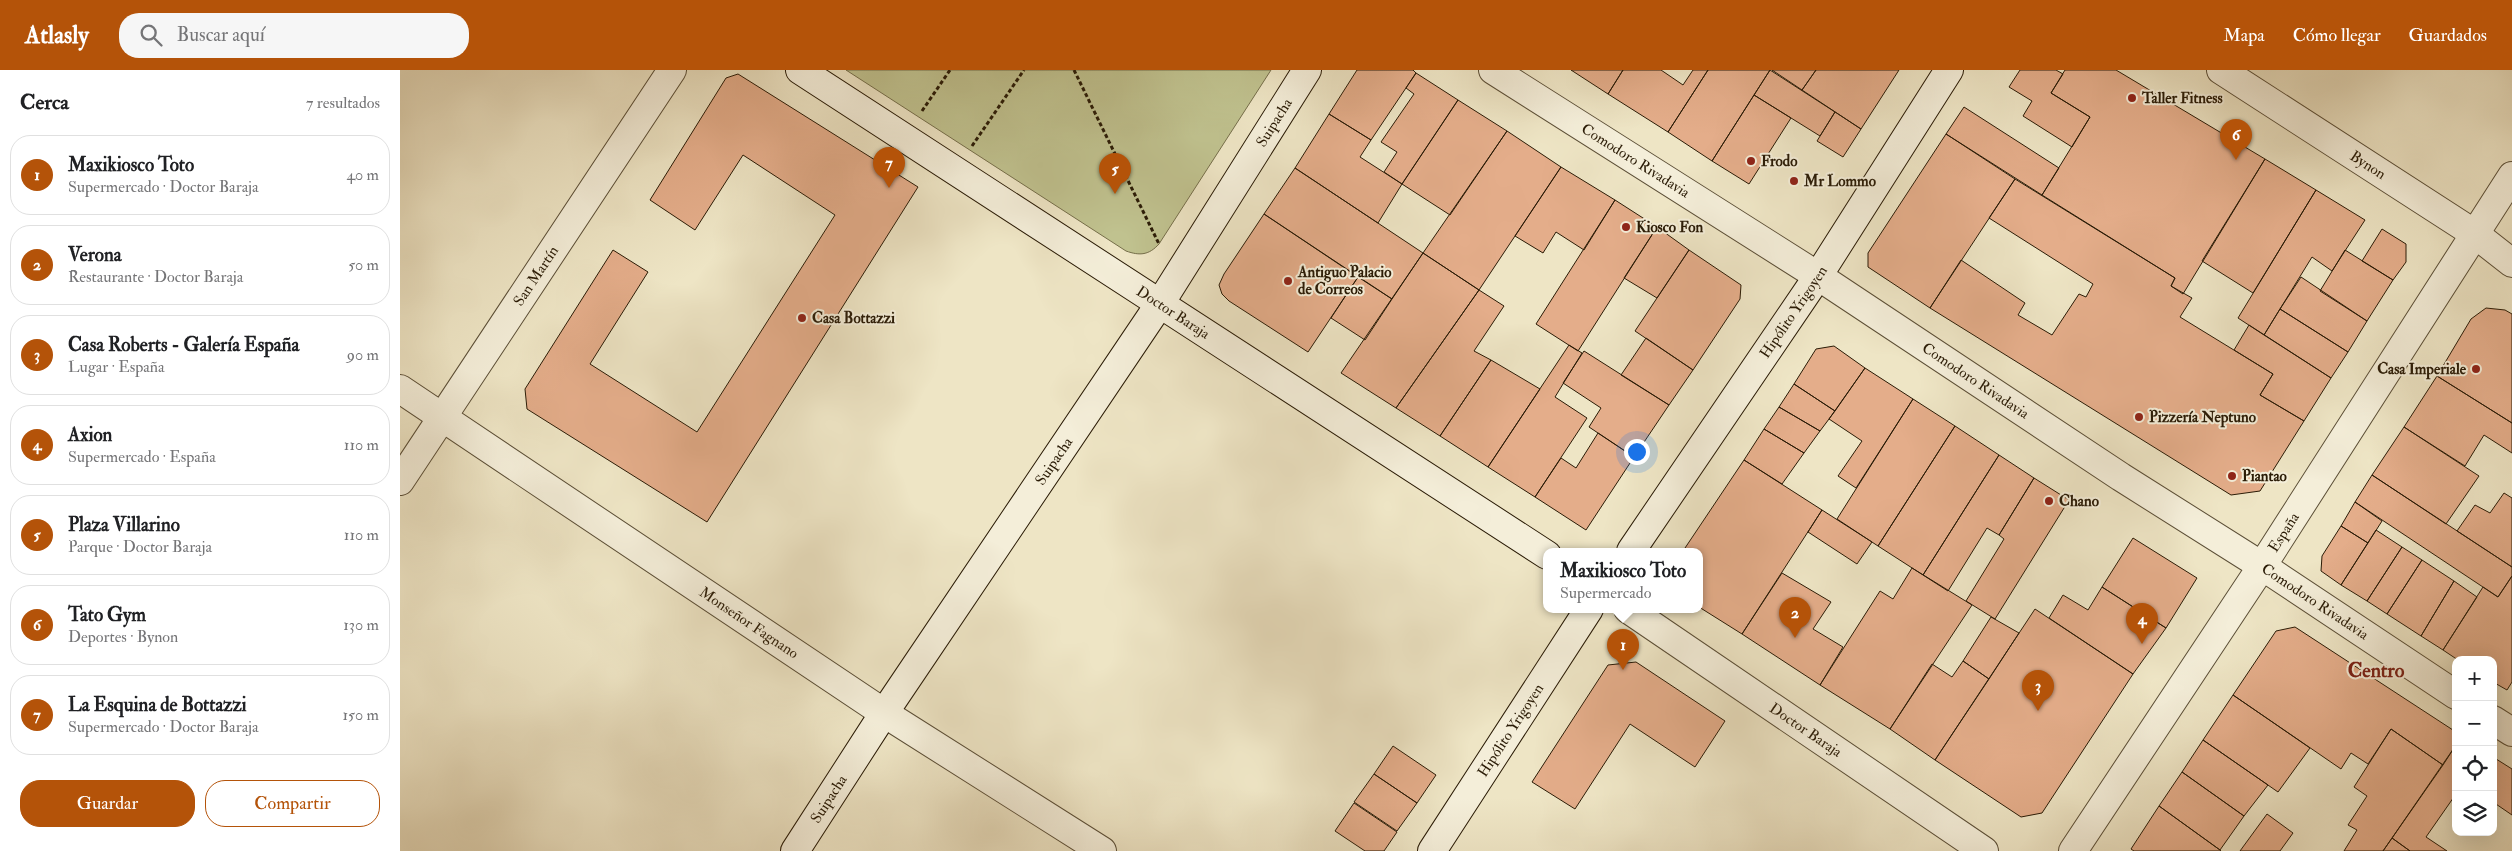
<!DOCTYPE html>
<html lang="es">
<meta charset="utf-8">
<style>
:root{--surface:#fff;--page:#f6f6f6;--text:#202124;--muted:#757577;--line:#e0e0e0;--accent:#b45309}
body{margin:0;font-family:"IM FELL Double Pica",serif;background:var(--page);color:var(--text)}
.controls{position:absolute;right:15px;bottom:15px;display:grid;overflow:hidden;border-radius:10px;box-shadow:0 5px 20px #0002}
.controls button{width:45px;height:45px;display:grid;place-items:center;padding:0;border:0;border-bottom:1px solid var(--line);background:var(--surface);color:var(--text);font:25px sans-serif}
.you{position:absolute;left:1236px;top:381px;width:18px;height:18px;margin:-12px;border:4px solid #fff;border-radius:50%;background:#1a73e8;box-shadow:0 0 0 8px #1a73e833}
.badge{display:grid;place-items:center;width:32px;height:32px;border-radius:50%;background:var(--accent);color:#fff;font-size:16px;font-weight:700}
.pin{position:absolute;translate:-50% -41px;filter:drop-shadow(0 1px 2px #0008)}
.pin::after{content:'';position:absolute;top:26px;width:18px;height:15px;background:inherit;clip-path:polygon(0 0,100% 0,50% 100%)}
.popup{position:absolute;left:1143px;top:478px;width:160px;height:65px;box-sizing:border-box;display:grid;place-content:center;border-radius:10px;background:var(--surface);filter:drop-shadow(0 1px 4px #0005);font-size:16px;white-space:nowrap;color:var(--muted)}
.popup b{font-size:19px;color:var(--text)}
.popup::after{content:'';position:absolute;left:50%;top:100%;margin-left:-10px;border:10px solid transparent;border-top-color:var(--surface)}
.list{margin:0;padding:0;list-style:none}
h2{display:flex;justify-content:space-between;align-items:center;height:65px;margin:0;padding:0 20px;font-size:21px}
h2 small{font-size:16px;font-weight:400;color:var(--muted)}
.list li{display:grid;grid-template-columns:32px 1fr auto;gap:15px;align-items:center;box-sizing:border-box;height:80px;margin:0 10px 10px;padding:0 10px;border:1px solid var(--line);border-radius:20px}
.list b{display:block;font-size:19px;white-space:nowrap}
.list p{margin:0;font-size:16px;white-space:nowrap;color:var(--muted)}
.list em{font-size:16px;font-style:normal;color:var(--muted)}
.actions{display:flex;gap:10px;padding:15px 20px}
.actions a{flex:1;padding:11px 0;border:1px solid var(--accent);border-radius:20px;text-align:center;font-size:18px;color:var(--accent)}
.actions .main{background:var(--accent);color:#fff}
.icon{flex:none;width:28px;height:28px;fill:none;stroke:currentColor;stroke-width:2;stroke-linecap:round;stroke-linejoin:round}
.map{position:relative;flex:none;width:2112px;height:781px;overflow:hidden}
header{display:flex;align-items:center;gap:30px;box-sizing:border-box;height:70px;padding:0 25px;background:var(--accent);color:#fff}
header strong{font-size:24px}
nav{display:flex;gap:28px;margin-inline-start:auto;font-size:18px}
.search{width:350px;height:45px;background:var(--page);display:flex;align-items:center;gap:12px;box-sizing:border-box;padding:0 18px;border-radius:20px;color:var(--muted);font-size:19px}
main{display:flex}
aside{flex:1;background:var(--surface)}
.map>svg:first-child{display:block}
</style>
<header>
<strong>Atlasly</strong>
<div class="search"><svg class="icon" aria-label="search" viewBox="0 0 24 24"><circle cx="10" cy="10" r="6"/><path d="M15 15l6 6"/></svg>Buscar aquí</div>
<nav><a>Mapa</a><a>Cómo llegar</a><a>Guardados</a></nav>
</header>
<main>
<aside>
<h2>Cerca<small>7 resultados</small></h2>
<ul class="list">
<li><span class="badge">1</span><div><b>Maxikiosco Toto</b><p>Supermercado · Doctor Baraja</p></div><em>40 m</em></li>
<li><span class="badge">2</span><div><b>Verona</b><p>Restaurante · Doctor Baraja</p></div><em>50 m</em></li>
<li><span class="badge">3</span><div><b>Casa Roberts - Galería España</b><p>Lugar · España</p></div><em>90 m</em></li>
<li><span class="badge">4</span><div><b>Axion</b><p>Supermercado · España</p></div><em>110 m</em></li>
<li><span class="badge">5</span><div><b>Plaza Villarino</b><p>Parque · Doctor Baraja</p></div><em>110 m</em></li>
<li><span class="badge">6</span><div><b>Tato Gym</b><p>Deportes · Bynon</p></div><em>130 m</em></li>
<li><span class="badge">7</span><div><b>La Esquina de Bottazzi</b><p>Supermercado · Doctor Baraja</p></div><em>150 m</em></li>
</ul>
<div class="actions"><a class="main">Guardar</a><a>Compartir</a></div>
</aside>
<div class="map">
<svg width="2112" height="781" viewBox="0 0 2112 781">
<rect width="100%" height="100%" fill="#eee5c5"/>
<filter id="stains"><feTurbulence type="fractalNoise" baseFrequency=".004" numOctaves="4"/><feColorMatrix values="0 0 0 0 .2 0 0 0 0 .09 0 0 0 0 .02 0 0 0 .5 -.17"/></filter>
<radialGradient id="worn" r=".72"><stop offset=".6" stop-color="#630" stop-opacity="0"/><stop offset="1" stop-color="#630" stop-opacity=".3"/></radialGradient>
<path fill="#c0c28f" stroke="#756e4a" d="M446,0h425l-112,174c-10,11 -19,12 -33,7z"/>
<path fill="#e4ad8a" stroke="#2a1b06" d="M957,0h56l3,3 -45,67 -42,-26z
M1171,0h52l-15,24z
M1223,0h38l22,15 10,-15h15l-40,62 -60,-38z
M1308,0h62l-58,91 -44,-29z
M1370,0l65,42 -15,24 -66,-41z
M1372,0h44l-14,20z
M1416,0h83l-38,59 -59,-39z
M1620,0h36l7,4 -12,19 39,24 -18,30 -49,-31 9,-15 -23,-14z
M1665,0h51l149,89 -82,135 -12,-8 4,-8 -133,-83 48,-78 -39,-24z
M1016,3l42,27 -56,84 -18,-12 13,-20 -16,-10 33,-48 -8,-6z
M338,4l180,113 -211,335 -180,-113 -2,-20 88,-139 35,22 -58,92 107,68 138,-217 -92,-60 -48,75 -45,-30 76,-122z
M1354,25l37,23 -42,66 -37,-23z
M1058,30l49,31 -57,84 -48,-31z
M1564,37l95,61 -17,27 -96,-61z
M1435,42l26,17 -18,28 -26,-16z
M929,44l42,26 -11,17 42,27 -24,39 -83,-55z
M1107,61l54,36 -82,123 -56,-37z
M1546,64l69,45 -85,129 -62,-41v-14z
M1865,89l51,31 -63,103 -51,-32z
M1161,97l54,33 -31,50 -28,-18 -13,21 -28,-17z
M895,98l128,85 -31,46 -128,-85z
M1615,109l160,99 -4,8 21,12 -12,19 93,57 -13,21 44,26 -44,70 -29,4 -301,-187 31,-48 64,43 -7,12 34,20 27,-41 7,3 7,-13 -104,-66z
M1916,120l49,30 -33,51 -20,-14 -48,78 -26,-17z
M1215,130l42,27 -79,124 -42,-27z
M864,144l94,63 -50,75 -79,-51 -7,-7 -3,-9 5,-11z
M1257,157l32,23 -32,48 -33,-20z
M1982,159l24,15v18l-13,18 -31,-19z
M1289,180l52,35 -1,14 -47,71 -58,-39z
M1945,180l48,30 -26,41 -47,-30z
M1023,183l56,37 -83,118 -55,-35z
M958,207l34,22 -27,41 -34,-22z
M1901,207l66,44 -19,31 -68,-43z
M1079,220l25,16 -30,45 17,9 -51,76 -44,-28z
M2086,238l19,2 7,4v109l-75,-47 34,-57z
M1880,239l68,43 -17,26 -67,-43z
M1849,255l82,53 -27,43 -44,-26 13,-21 -39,-24z
M1246,268l47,32 -24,35 -48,-30z
M1169,275l13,8 -27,44 32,21 -52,79 -47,-30z
M1434,276l31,22 -30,43 -41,-27 22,-35z
M1184,281l85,54 -35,52 -45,-30 12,-19 -38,-25z
M1091,290l49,29 -52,78 -48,-31z
M1465,298l48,31 -57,89 -18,-12 24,-35 -33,-22z
M2037,306l75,47v30l-28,-18 -19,31 -61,-39z
M1394,314l41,27 -15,20 -41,-24z
M1513,329l42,27 -77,120 -41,-27z
M1379,337l41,24 -16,22 -40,-24z
M1555,356l44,29 -76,120 -45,-29z
M2004,357l75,49 -33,48 -74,-49z
M1364,359l40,24 -22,31 -38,-24z
M1198,363l36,24 -48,73 -51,-33 26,-39 15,10z
M1599,385l35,23 -35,57 -12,-7 -39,63 -25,-16z
M1344,390l78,50 -80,124 -43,-27v-56h-16z
M1972,405l140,92v9l-14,21 -143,-95z
M1634,408l35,22 -74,119 -29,-18 38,-62 -5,-4z
M2104,423l8,5v69l-55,-36 18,-26 15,8z
M1955,432l27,19 -14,22 -27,-17z
M1422,440l50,32 -15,22 -49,-32z
M1941,456l27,17 -27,42 -20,-14 1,-15z
M1976,460l26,17 -35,54 -26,-16z
M1733,468l64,40 -31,50 -64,-41z
M2002,477l20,13 -35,54 -20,-13z
M2022,490l32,21 -33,55 -34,-22z
M1512,498l60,37 -82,124 -70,-44 60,-94 13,8z
M1382,503l49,29 -18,27 30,18 -23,38 -78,-51z
M2112,506v106l-5,8 -14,-8v-22h-35l-15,-10 40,-63 15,10z
M2054,511l23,16 -34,53 -22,-14z
M1702,517l64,41 -33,46 -84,-56 14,-23 25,15z
M1635,539l98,65 -91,139 -21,4 -86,-57z
M1591,547l28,16 -30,46 -26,-18z
M1895,557l161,105v13l-13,20 -52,-36 -23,35 -17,-11 -10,16 -108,-74 43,-64z
M1563,591l26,18 -54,81 -45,-31 42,-65 20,13z
M1236,592l89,59 -30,46 -65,-43 -55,85 -43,-27 76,-117z
M1833,625l77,53 -32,44 -75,-52z
M1991,659l52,36 -60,86h-39l13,-21 -9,-5 19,-29 -13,-9z
M1803,670l65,45 -24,31 -62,-44z
M2056,675v49l-30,43 21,14h-37l-18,-13z
M993,676l43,29 -19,28 -43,-29z
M2093,687l19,12v46l-19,-13z
M1782,702l62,44 -24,34 -61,-44z
M974,704l43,29 -20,28 -43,-29z
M954,733l43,29 -13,19h-19l-30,-20z
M1759,736l61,44 1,1h-87l-3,-2z
M1867,744l26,19 -13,18h-40z
M1992,768l18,13h-27z"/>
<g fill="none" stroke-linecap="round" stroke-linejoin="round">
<defs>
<g id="street">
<path id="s1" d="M1093,0l325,206 303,201 141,89 194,129"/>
<path id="s2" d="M1821,0l254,164 37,29"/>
<path id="s3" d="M0,319l484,324 218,138"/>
<path id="s4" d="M0,411l272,-411"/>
<path id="s5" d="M1228,539l356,242"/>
<path d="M2093,650l19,12"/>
<path id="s6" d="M1673,781l189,-285 250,-390"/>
</g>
<g id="secondary">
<path id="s7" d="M400,0l747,485"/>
<path id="s8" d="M1231,481l187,-275 131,-206"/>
<path id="s9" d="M395,781l89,-138 277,-411 146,-232"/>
<path id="s10" d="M1032,781l157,-242"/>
</g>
</defs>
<use href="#street" stroke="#5b4e36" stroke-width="30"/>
<use href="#secondary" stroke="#2a1b06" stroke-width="30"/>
<path stroke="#2a1b06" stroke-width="3" stroke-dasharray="4 2.5" stroke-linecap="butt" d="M674,0l85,174
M522,41l28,-41
M572,76l52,-76"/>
<use href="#street" stroke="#f4eed9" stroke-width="28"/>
<use href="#secondary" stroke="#f4eed9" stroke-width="28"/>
</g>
<g fill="#8f2418" stroke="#f4eed9" stroke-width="2">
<circle cx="1732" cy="28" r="5"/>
<circle cx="1351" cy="91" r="5"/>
<circle cx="1394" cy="111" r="5"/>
<circle cx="1226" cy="157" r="5"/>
<circle cx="888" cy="211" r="5"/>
<circle cx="402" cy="248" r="5"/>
<circle cx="2076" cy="299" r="5"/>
<circle cx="1739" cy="347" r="5"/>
<circle cx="1832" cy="406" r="5"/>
<circle cx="1649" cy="431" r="5"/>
</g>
<g text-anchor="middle" stroke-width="4" stroke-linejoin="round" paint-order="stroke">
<g font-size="15" font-weight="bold" fill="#2a1b06" stroke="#f4eed9" text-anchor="start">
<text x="1742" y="33">Taller Fitness</text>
<text x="1361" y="96">Frodo</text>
<text x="1404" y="116">Mr Lommo</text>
<text x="1236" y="162">Kiosco Fon</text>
<text x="898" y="207">Antiguo Palacio<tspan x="898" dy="17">de Correos</tspan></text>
<text x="412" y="253">Casa Bottazzi</text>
<text x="2066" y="304" text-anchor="end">Casa Imperiale</text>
<text x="1749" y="352">Pizzería Neptuno</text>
<text x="1842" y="411">Piantao</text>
<text x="1659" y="436">Chano</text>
</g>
<g font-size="15" fill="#2a1b06" stroke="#f4eed9">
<text dy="5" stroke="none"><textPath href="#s9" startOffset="872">Suipacha</textPath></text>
<text dy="5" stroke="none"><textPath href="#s1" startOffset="169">Comodoro Rivadavia</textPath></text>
<text dy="5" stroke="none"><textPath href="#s2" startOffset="175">Bynon</textPath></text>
<text dy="5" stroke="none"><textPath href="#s4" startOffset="246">San Martín</textPath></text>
<text dy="5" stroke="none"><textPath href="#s7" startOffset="445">Doctor Baraja</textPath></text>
<text dy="5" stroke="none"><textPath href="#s8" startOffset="289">Hipólito Yrigoyen</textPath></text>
<text dy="5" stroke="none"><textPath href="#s1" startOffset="574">Comodoro Rivadavia</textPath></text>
<text dy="5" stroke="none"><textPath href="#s9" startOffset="468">Suipacha</textPath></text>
<text dy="5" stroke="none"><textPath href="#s6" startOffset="382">España</textPath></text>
<text dy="5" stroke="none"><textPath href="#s1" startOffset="979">Comodoro Rivadavia</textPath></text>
<text dy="5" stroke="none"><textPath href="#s3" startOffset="420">Monseñor Fagnano</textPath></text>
<text dy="5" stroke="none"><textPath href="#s10" startOffset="144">Hipólito Yrigoyen</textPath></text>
<text dy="5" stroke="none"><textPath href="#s5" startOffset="215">Doctor Baraja</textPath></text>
<text dy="5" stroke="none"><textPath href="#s9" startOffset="62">Suipacha</textPath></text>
</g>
<g font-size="20" font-weight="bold" fill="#7a1f14" stroke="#f4eed9">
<text x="1976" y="607">Centro</text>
</g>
</g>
<rect width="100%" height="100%" filter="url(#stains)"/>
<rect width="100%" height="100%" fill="url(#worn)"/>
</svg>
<div class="controls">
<button>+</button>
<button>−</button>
<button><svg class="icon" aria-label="locate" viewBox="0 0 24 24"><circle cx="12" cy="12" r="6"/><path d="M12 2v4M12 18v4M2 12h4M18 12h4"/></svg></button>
<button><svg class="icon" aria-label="layers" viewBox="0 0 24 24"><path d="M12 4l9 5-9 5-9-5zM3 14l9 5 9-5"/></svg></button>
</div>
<div class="you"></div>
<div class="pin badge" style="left:1223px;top:600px">1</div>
<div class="popup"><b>Maxikiosco Toto</b>Supermercado</div>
<div class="pin badge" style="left:1395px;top:568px">2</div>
<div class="pin badge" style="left:1638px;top:641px">3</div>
<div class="pin badge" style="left:1742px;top:574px">4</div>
<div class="pin badge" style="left:715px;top:124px">5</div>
<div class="pin badge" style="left:1836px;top:90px">6</div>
<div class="pin badge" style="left:489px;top:118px">7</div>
</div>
</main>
